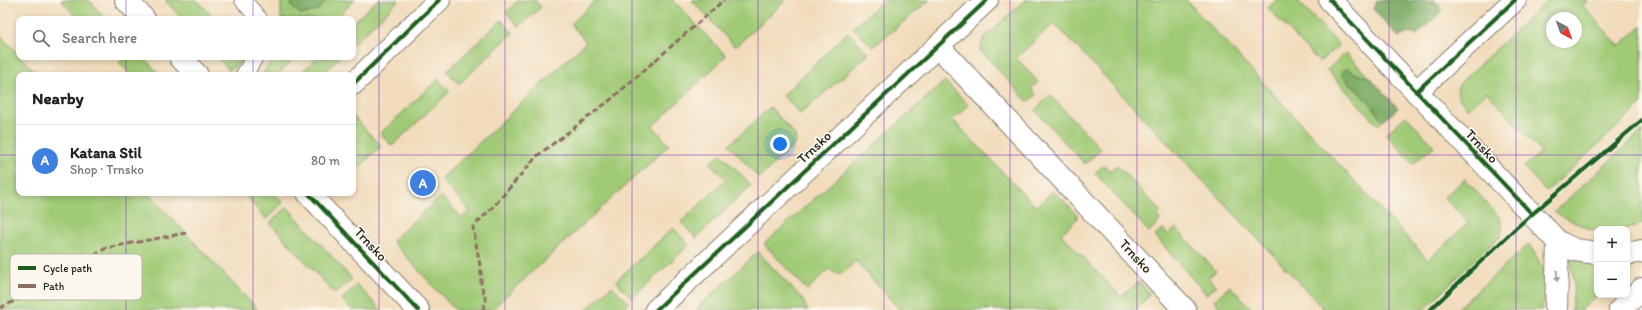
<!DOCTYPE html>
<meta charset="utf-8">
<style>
:root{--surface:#fff;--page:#f6f6f6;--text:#222;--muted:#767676;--line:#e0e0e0;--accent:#c8321e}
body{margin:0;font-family:Itim,sans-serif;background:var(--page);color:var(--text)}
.controls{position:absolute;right:12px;bottom:12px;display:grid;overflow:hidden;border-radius:8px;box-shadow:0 2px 6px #0003}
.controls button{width:36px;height:36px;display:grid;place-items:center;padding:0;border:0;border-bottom:1px solid var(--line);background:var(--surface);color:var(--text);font:20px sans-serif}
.compass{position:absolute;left:1546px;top:12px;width:36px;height:36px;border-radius:50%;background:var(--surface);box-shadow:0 2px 6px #0003;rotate:139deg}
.you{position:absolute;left:780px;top:144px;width:14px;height:14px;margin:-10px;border:3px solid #fff;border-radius:50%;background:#1a73e8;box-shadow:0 0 0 6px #1a73e833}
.badge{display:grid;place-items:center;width:26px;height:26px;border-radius:50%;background:var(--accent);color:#fff;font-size:13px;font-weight:700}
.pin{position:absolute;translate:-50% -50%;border:2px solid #fff;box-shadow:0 1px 4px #0006}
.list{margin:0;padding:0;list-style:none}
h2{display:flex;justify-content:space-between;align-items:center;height:52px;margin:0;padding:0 16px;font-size:17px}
h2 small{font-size:13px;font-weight:400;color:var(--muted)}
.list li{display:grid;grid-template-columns:26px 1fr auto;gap:12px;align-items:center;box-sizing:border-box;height:72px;padding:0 16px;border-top:1px solid var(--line)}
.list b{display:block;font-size:15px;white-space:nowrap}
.list p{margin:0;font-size:13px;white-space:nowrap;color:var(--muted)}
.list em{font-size:13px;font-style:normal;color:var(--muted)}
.icon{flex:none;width:22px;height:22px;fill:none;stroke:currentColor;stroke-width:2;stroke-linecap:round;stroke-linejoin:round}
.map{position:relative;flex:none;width:1642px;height:310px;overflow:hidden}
.search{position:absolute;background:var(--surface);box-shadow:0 2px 6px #0003;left:16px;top:16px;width:340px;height:44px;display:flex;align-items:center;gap:10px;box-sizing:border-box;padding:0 14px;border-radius:8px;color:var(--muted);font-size:15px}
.panel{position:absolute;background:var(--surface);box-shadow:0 2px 6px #0003;left:16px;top:72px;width:340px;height:124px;border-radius:8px}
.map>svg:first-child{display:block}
</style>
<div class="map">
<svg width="1642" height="310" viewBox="0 0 1642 310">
<rect width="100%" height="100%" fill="#fbf7ec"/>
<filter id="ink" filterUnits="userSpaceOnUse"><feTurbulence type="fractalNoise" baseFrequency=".025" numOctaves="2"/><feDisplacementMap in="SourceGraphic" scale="8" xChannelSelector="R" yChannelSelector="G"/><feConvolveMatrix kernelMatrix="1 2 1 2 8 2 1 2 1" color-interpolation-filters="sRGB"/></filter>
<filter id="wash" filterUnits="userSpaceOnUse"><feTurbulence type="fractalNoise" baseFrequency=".012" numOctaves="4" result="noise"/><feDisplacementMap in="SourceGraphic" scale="16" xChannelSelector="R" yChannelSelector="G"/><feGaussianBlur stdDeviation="0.9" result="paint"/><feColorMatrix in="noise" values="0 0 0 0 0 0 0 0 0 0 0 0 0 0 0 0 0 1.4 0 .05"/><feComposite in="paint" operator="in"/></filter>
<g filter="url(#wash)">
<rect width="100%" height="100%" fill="#f1dbbb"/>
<path fill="#a0ca76" stroke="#5e7349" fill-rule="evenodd" d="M61,0h28l17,19h-28z
M165,0h32l18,19h-33z
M281,0h74l-19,19h-55z
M377,0h22l-46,44v-21z
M519,0h16l6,7 -22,20 -13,-15z
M596,0h77l53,56 -73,70 16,19 -178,165h-36l-63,-69 49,-45 21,22 8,-7 -29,-32 145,-137 -15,-18z
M692,0h94l-51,47z
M884,0h46l-57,47 -20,-19z
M1025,0h161l242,260 40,-37 -24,-26 21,-18 35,39 3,11 -3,8 -77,73h-98l-271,-287 -38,35 22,24 -7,6 5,7 -8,7 -48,-52 3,-11z
M1276,0h21l42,45 -20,17 -51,-54z
M1548,0h40l-5,6 36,40 23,-21v79l-96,88 -22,-25 17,-15 -54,-60 -19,17c-7,-9 -14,-13 -9,-25zM1552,18h24v24h-24z
M501,20l12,13 -54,51 -12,-13z
M848,32l21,22 -69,60 -17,-19z
M0,35l19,20v2h2l17,18h-19v118h129l110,117h-258z
M1346,53l52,55 -20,17 -51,-55z
M124,57h19l17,18h-29l-12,-13z
M217,57h28l-6,7 -10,6z
M274,57h22l-19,18h-15z
M318,57h22l-19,18h-22z
M438,79l12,12 -58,55 -12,-12z
M945,81l23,24 -15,15 83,87 16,-15 7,4 18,19v4l-16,15 60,63 16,-14h3l9,10v3l-15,14h-234l-44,-49c-11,9 -14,19 -27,8l-22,21 -43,-46z
M1050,95l51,54 -16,15 -50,-54z
M770,107l25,28 1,8 -37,35 -30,-33z
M353,116l28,30 -28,27z
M1406,116l28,30 -21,18 -27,-30z
M1642,131v93l-18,5h-27v2l-9,-2 -34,-17z
M721,154l30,31 -55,53 -15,-16 45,-42 -16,-17z
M1104,165l5,6 8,-6 44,47 -4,4 4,4 -12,12 -54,-59z
M243,193h31l9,10 -17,16z
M287,207l65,72 -17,15 -65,-71z
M673,228l16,17 -57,53 -16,-17z
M1176,228l40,43 -8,7 8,8 -10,8 -51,-58 8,-7 5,6z
M1529,244l15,26 3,17 -5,23h-86z
M758,252l46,49v3l4,6h-110l-1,-2z
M1569,258l28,2v35l-16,15h-10l3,-23 -1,-12z
M357,285l24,25h-29l-10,-11z
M612,286l17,17 -8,7h-35z
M1230,286l23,24h-31l-8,-10z"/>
<path fill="#80ae67" stroke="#4e6542" d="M291,0h35l-8,10 -16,5 -10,-8z
M1377,0h31l1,2 2,-2h23l9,10 -26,25 -6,-3 -12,5 -26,-28z
M1347,69l14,7h7l30,32 -15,13 -14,-19 -26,-25 -1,-6z"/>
</g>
<g filter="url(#ink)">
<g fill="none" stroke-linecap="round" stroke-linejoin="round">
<defs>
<path id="service" d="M243,0l16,19
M244,75l11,-18"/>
<path id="minor" d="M1330,0l228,242 17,8 22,3
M938,46l247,264
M353,84l86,-84
M1416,92l99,-92
M1627,254l15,-3
M656,310l331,-310
M1556,310l2,-68"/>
<path id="tertiary" d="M126,0l18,19
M180,57l17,18
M308,193l110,117"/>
<path id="secondary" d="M1620,310l22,-21"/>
</defs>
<use href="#service" stroke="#867c6c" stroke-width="18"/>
<use href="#minor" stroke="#867c6c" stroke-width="24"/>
<use href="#tertiary" stroke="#867c6c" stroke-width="24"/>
<use href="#secondary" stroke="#867c6c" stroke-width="24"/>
<use href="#service" stroke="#fff" stroke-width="16"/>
<use href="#minor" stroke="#fff" stroke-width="22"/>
<use href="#tertiary" stroke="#fff" stroke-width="22"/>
<use href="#secondary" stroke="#fff" stroke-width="22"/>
<path stroke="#8d6e63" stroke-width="3" stroke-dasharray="6 3" stroke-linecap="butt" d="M0,308l43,-20 63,-40 80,-15
M483,310l3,-10 -5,-16v-13l-8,-44 21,-21 43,-50 72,-55 115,-101"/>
<defs>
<path id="cycleway" d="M1330,0l202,214
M353,84l86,-84
M1416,92l99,-92
M308,193l110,117
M656,310l331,-310
M1430,310l87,-83 125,-107"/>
</defs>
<use href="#cycleway" stroke="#fbf7ec" stroke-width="6"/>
<use href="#cycleway" stroke="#1b5e20" stroke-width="4"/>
</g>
<defs><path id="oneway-solid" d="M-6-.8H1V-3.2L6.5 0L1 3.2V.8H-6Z"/></defs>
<use fill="#999" href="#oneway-solid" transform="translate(1557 276) rotate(89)"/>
</g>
<path fill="none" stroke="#7b2cbf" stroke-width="1" stroke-opacity="0.55" d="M126,0v19M253,0v19M379,0v310M505,0v310M632,0v310M758,0v310M884,0v310M1010,0v310M1137,0v310M1263,0v310M1389,0v310M1516,0v310M126,57v18M253,57v18M0,155h19M353,155h1289M126,193v117M253,193v117"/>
<g text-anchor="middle" stroke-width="3.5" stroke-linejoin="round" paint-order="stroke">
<g font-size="14" fill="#1c1c1c" stroke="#fbf7ec">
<text transform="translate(1482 146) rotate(47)" y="5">Trnsko</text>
<text transform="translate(814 147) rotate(-43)" y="5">Trnsko</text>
<text transform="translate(371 244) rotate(47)" y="5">Trnsko</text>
<text transform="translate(1136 256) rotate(47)" y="5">Trnsko</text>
</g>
</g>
<rect x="10" y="254" width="132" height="46" rx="6" fill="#fbf7ec" stroke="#b8b5ae" stroke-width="1"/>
<rect x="18" y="266" width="18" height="4" fill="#1b5e20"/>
<rect x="18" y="284" width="18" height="4" fill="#8d6e63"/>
<g font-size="11" fill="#1c1c1c">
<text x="43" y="272">Cycle path</text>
<text x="43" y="290">Path</text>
</g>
</svg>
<div class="controls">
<button>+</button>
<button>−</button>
</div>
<svg class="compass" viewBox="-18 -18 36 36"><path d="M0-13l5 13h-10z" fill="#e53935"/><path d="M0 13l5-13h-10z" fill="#767676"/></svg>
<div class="you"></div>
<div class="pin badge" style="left:423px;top:183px;background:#3f7fe0">A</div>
<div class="search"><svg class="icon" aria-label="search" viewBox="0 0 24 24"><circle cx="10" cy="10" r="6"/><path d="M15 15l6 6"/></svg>Search here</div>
<section class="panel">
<h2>Nearby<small></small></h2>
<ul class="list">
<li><span class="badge" style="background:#3f7fe0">A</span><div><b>Katana Stil</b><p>Shop · Trnsko</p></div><em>80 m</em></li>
</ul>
</section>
</div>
